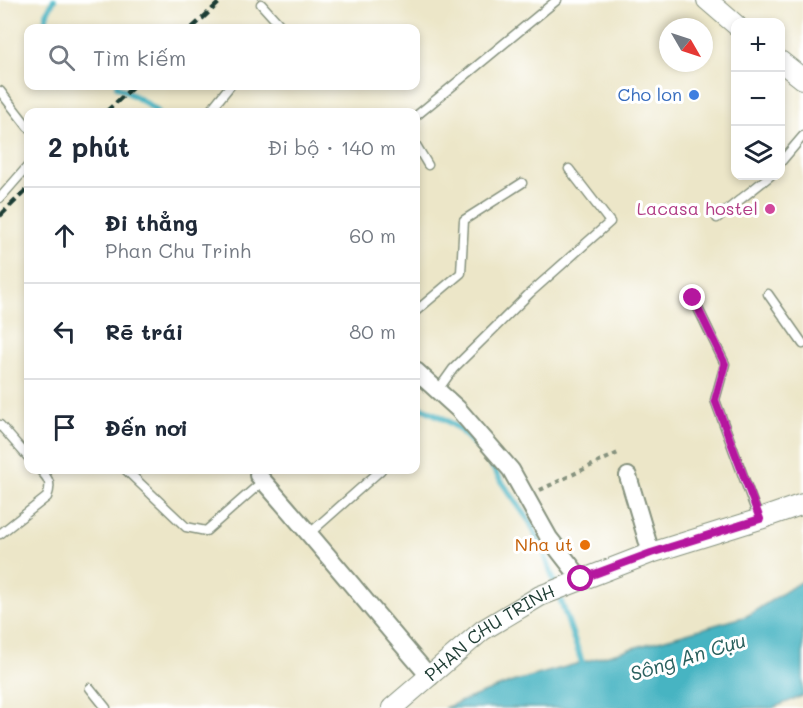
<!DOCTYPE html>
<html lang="vi">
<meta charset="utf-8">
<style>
:root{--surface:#fff;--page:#f6f6f7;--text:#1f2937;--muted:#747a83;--line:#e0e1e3}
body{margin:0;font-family:Mali,sans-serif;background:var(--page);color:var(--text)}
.controls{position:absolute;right:18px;top:18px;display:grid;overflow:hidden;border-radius:12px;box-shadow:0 3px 9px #0003}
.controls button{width:54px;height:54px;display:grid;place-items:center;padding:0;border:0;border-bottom:2px solid var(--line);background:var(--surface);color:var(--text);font:30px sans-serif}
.compass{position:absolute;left:659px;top:18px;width:54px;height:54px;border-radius:50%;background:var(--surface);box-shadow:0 3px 9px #0003;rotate:129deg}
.stop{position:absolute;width:18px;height:18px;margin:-14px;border:4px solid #b5179e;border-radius:50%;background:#fff}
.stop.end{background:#b5179e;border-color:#fff;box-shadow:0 2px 6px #0008}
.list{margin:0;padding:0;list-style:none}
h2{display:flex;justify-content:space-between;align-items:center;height:78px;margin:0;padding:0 24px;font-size:26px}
h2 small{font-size:20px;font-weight:400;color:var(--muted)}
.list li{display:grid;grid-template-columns:39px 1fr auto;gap:18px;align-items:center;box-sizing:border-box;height:96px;padding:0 24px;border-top:2px solid var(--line)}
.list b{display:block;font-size:22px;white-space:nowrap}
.list p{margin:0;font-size:20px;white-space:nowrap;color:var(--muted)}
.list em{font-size:20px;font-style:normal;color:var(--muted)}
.icon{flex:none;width:33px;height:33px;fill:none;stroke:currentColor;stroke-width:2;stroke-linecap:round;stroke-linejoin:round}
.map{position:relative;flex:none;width:803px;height:708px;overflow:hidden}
.search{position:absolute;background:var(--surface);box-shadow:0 3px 9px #0003;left:24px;top:24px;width:396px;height:66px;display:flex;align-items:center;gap:15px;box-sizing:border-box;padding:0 21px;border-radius:12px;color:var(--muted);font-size:22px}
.panel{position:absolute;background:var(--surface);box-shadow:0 3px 9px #0003;left:24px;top:108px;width:396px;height:366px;border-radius:12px}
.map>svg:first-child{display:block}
</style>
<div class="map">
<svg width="803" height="708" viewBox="0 0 803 708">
<rect width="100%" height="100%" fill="#fff"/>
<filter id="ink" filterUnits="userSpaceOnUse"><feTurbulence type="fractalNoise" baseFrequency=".0167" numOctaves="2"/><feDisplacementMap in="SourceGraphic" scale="12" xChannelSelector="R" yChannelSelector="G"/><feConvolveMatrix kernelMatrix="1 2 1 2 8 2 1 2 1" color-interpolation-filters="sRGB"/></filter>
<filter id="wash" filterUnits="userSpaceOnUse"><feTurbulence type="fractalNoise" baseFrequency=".008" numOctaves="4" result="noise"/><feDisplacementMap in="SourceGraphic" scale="24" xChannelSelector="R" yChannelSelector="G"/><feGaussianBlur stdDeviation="1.35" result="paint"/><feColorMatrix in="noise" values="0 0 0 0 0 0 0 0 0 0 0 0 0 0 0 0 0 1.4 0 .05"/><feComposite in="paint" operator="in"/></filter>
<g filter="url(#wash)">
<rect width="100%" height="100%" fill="#ece6c8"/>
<path fill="#46b4c2" stroke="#32787b" stroke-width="1.5" d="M803,580v116l-31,12h-328l68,-26 235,-66z"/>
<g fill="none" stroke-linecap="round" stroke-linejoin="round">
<path stroke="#46b4c2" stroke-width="6" d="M48,28c-6,-10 1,-19 6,-28
M117,86l29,17 11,9
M416,405l27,13 15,10 26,25 17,28 29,41 15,33 40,116"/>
</g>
</g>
<g filter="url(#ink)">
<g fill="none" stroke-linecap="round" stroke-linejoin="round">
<defs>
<path id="service" d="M261,4l18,20 -4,4
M0,91l28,36
M209,112l21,-26
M416,116l141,-116
M416,145l12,20
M780,163l23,-27
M0,198l28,-32
M717,218l53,-42
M768,294l35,50
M693,298l32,66 -10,36 44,119
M416,311l45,-38 3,-53 58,-37
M438,390l15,-21 77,-76 80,-71 -41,-53
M0,425l28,32
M126,470l60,57 20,4 57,-50
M310,533l71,-63
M0,534l47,-37c5,-13 2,-18 -7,-27
M90,688l16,20"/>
<path id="minor" d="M416,371l42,38 53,61 38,68 32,41
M259,470l-1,5c59,66 114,135 172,202
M628,476l23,77"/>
<g id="tertiary">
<path d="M707,0l29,25"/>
<path d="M780,61l23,18"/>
<path id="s1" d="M392,708l91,-78 57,-34 111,-43 109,-34 43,-15"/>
</g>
</defs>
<use href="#service" stroke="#86927e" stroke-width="11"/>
<use href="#minor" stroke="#86927e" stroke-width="20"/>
<use href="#tertiary" stroke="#86927e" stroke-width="22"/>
<path stroke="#86927e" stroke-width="4" stroke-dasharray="4.5 4.5" stroke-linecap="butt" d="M540,490l78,-37"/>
<use href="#service" stroke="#fff" stroke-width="8"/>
<use href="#minor" stroke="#fff" stroke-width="16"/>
<use href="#tertiary" stroke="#fff" stroke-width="20"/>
<path stroke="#1f3d34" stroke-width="4.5" stroke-dasharray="9 4.5" stroke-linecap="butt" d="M192,28l30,-28
M106,112l28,-26
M0,216l28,-28"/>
</g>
</g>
<g fill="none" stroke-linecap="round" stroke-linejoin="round" filter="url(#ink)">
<path stroke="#b5179e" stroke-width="8" d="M581,579l70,-26 109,-34 -45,-119 10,-36 -32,-66"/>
</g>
<circle fill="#3f7fe0" stroke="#fff" stroke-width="2" cx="694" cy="95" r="6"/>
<circle fill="#d1479c" stroke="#fff" stroke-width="2" cx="770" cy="209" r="6"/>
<circle fill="#e8710a" stroke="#fff" stroke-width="2" cx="585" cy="545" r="6"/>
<g text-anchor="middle" stroke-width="6" stroke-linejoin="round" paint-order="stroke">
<g font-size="18" fill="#366cbe" stroke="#fff" text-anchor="end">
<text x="682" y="101">Cho lon</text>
</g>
<g font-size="18" fill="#b23c85" stroke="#fff" text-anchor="end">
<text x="758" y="215">Lacasa hostel</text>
</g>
<g font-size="18" fill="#c56008" stroke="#fff" text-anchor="end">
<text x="573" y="551">Nha ut</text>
</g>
<g font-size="18" fill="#1f3d34" stroke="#fff">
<text dy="6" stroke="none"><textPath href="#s1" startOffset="124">PHAN CHU TRINH</textPath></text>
</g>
<g font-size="20" font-style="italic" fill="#2b615f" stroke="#fff">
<text transform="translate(688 657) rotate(-17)" y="7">Sông An Cựu</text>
</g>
</g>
</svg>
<div class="controls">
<button>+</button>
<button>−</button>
<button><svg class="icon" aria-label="layers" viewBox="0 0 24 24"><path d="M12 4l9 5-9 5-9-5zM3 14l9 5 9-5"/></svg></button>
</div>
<svg class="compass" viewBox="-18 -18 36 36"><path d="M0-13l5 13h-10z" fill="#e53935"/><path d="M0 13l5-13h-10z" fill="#747a83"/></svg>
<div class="stop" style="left:581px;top:579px"></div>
<div class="stop end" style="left:693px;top:298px"></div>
<div class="search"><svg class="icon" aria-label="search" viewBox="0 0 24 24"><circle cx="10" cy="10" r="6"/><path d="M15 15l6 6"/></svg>Tìm kiếm</div>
<section class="panel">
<h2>2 phút<small>Đi bộ · 140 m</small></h2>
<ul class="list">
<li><svg class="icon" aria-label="ahead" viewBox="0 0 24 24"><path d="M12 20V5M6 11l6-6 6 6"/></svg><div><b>Đi thẳng</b><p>Phan Chu Trinh</p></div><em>60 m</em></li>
<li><svg class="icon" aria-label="left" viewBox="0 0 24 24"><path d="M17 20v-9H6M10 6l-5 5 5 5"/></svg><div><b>Rẽ trái</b></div><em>80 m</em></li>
<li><svg class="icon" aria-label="arrive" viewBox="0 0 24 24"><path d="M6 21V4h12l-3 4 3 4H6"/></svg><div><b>Đến nơi</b></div></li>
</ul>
</section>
</div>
